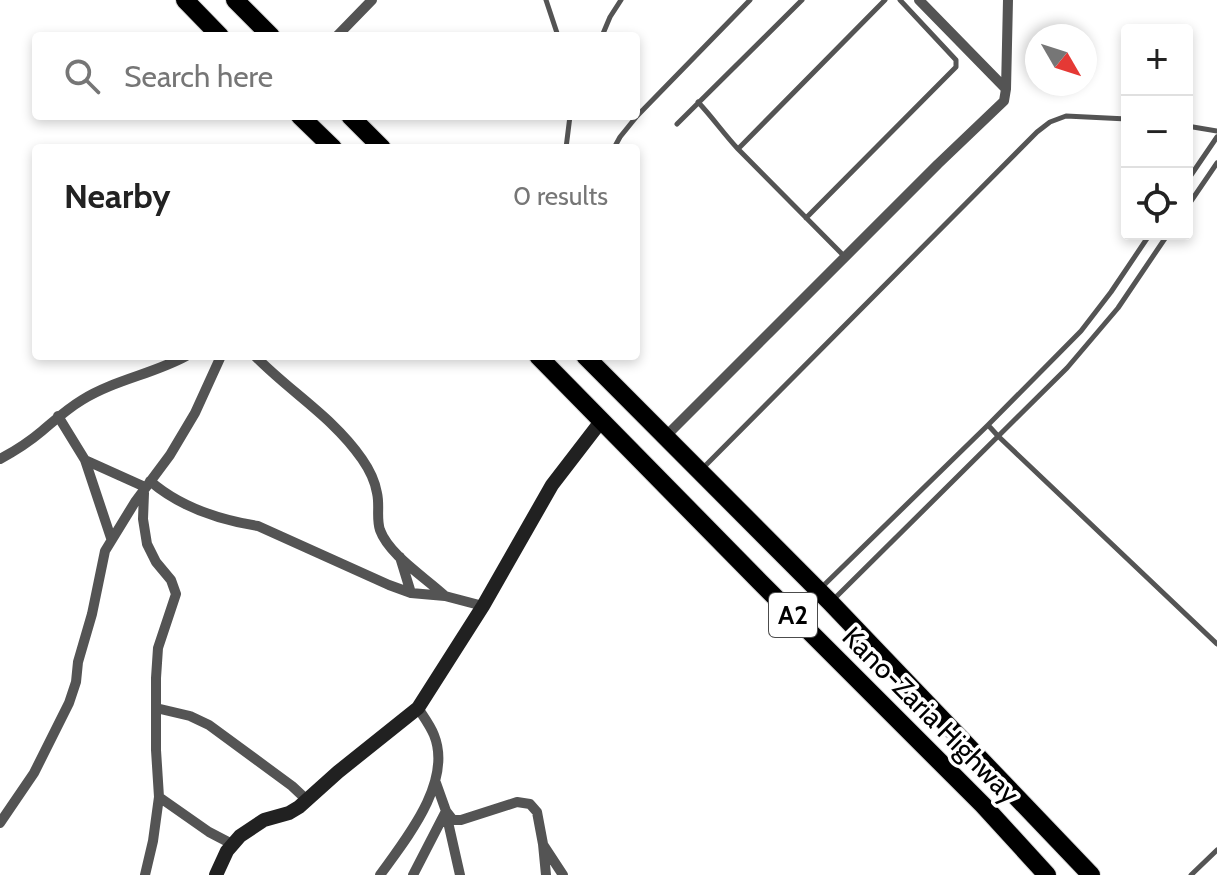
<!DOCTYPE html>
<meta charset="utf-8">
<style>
:root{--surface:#fff;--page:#f2f2f2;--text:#222;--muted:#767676;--line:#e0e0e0}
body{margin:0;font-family:Cabin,sans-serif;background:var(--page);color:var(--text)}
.controls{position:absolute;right:24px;top:24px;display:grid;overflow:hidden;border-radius:8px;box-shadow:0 4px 12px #0003}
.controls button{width:72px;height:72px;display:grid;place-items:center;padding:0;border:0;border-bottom:2px solid var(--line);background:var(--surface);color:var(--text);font:40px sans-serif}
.compass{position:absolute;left:1025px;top:24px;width:72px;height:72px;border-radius:50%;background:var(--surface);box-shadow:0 4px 12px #0003;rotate:129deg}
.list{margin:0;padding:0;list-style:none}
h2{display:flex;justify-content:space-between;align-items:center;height:104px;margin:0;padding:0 32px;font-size:34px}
h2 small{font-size:26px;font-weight:400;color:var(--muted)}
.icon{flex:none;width:44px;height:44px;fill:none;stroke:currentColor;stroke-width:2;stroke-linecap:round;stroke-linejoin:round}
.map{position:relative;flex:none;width:1217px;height:875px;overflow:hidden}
.search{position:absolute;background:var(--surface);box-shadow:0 4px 12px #0003;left:32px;top:32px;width:608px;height:88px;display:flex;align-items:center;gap:20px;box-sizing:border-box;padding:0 28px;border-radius:8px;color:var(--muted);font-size:30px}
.panel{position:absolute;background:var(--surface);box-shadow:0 4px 12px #0003;left:32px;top:144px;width:608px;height:216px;border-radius:8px}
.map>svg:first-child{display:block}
</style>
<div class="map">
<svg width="1217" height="875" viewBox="0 0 1217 875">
<rect width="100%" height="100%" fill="#fff"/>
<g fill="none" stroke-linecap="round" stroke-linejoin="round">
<defs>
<path id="highway" d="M185,0l35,36
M235,0l36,36
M300,116l33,32
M350,116l32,32
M538,356l222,226 223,223 64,70
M585,356l245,246 261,273"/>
</defs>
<use href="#highway" stroke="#dbdbdb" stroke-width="20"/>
<path stroke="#545454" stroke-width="5" d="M546,0l12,36
M602,36l8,-19 11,-17
M698,102c15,16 26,32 40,47l107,108
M677,124l125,-124
M1187,126l30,5
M566,148l4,-32
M614,148l6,-11 17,-21 113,-116
M738,149l147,-149
M1187,181l30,-44
M1187,207l30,-44
M806,218l150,-151v-7l-56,-60
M988,425l10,11 219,208
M703,468l334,-336 13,-10 16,-6 61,3
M822,587l166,-162 93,-94 30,-39 39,-58
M834,599l233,-231 51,-60 50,-74
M1191,875l26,-25"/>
<path stroke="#545454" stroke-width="10" d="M337,36l35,-36
M1006,89l2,-89
M255,356c35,36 78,61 107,103 7,10 13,22 15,34 3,13 -1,25 3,37 9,25 46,48 65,66
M58,416l27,44 26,78
M665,437l273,-273 66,-63 2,-12 -87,-89
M0,459c15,-8 29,-17 42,-28 13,-11 25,-22 40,-31 32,-20 71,-26 104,-44
M85,460l60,27
M150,481c30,26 70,39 108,45l131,59 22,8 34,3 38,10
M144,493l-1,26 4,25 9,18 15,18 5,14 -18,54 -2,30v72l3,47 -6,44 -8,34
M400,557l11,36
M156,708l34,8 19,9 83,61 16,15
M436,783l10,28 7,9h8l56,-18 13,2 7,8 6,32 3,31
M159,797l50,35 23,12
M446,813l14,62
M0,823l34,-50 35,-70 7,-21 2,-20 14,-48 13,-63 30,-49 35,-47 25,-42 26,-57
M544,846l19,29
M380,875c26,-36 73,-93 54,-140 -4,-10 -11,-19 -16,-27
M413,875l33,-64"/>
<path stroke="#212121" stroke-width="14" d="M216,875l11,-24 13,-15 24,-16 25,-7 10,-6 39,-35 80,-64 65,-102 69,-121 50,-65"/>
<use href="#highway" stroke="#000" stroke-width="18"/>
</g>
<g text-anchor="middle" stroke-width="7" stroke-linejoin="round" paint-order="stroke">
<rect fill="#fff" stroke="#4c4c4c" stroke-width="2" x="769" y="593" width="48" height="44" rx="6"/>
<g font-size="26" font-weight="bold" fill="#000">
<text x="793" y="624">A2</text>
</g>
<g font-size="28" fill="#000" stroke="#fff">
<text transform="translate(931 715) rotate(45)" y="10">Kano-Zaria Highway</text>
</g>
</g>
</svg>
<div class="controls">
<button>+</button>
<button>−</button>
<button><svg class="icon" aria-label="locate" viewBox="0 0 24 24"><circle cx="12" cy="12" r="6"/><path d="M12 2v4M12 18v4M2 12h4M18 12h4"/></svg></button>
</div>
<svg class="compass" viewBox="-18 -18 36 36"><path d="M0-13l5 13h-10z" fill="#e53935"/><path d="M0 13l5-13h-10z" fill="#767676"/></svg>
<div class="search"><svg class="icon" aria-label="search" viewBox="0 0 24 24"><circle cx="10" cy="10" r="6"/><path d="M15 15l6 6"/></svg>Search here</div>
<section class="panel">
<h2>Nearby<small>0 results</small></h2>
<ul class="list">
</ul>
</section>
</div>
